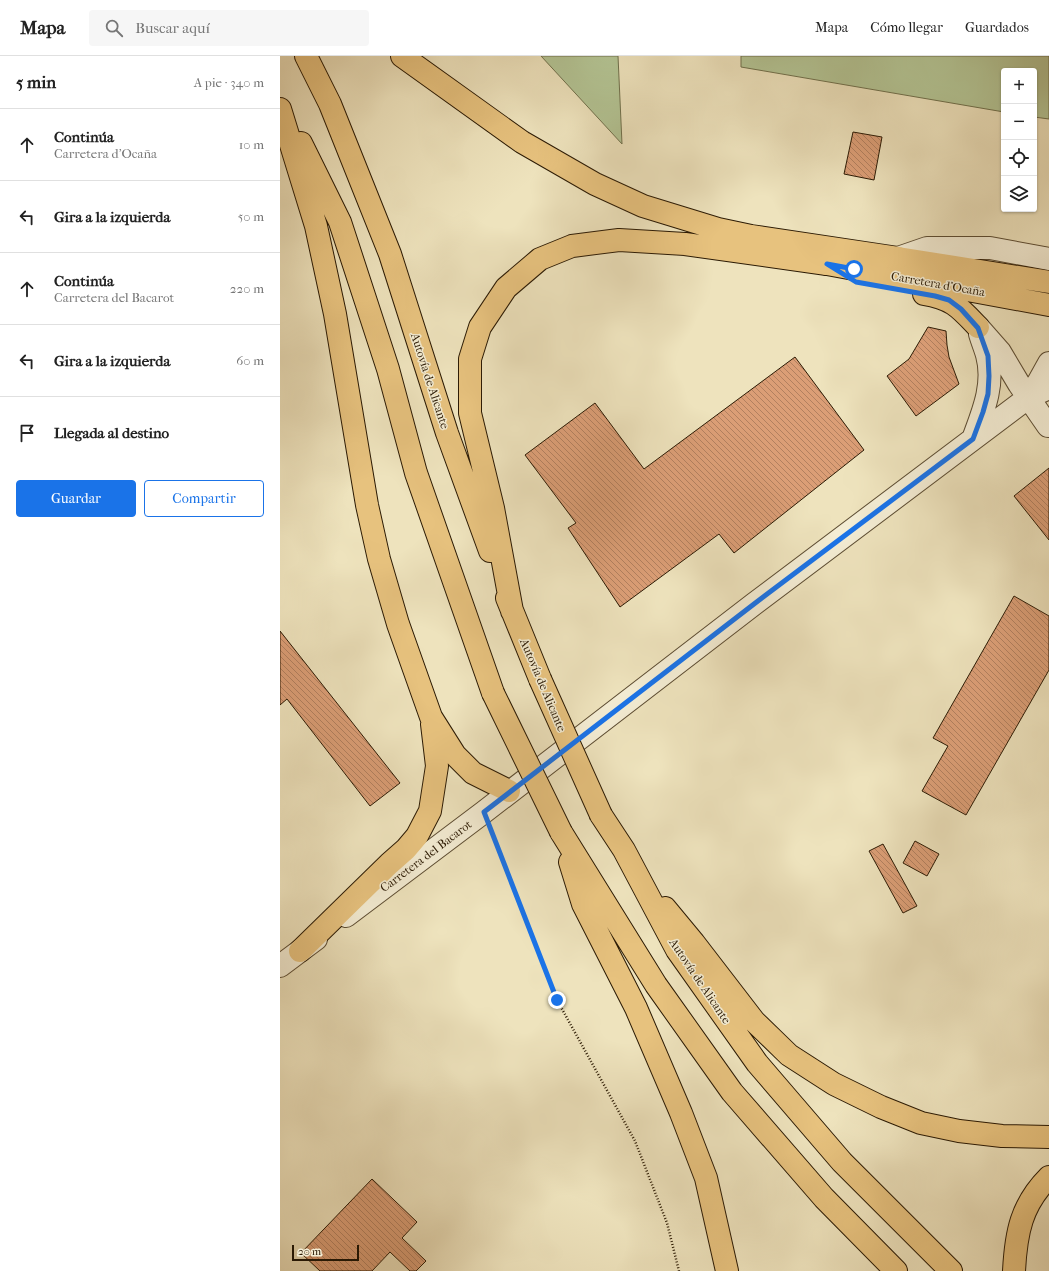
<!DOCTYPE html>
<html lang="es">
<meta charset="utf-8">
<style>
:root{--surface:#fff;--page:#f6f6f6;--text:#222;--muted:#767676;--line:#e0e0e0;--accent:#1a73e8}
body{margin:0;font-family:"IM FELL French Canon",serif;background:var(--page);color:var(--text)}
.controls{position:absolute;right:12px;top:12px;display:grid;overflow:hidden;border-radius:4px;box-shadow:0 1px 3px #0004}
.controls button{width:36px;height:36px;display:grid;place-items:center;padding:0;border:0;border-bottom:1px solid var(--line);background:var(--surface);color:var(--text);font:20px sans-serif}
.scale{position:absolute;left:12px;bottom:10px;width:67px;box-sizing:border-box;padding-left:4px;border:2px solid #2b1a04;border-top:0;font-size:11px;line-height:14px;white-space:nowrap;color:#2b1a04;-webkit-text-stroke:3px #f4edd4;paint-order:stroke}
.stop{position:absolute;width:12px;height:12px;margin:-9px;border:3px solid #1a73e8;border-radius:50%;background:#fff}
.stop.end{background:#1a73e8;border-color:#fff;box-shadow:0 1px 4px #0008}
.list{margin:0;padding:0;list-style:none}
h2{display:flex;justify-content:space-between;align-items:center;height:52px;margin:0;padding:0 16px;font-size:17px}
h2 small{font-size:13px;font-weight:400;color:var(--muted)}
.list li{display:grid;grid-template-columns:26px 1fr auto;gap:12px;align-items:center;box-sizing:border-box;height:72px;padding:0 16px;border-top:1px solid var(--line)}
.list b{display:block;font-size:15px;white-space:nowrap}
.list p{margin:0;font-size:13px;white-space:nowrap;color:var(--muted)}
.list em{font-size:13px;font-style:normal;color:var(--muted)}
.actions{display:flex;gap:8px;padding:12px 16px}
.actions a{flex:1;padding:9px 0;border:1px solid var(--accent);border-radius:4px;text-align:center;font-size:14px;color:var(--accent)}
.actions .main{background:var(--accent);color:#fff}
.icon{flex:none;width:22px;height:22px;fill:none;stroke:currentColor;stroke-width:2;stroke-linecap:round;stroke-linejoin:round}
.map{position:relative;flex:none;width:769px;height:1215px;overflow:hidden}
header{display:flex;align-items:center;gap:24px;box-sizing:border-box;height:56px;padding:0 20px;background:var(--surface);border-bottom:1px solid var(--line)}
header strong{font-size:19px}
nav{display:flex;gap:22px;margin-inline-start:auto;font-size:14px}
.search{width:280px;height:36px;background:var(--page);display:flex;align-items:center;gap:10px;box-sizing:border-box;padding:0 14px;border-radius:4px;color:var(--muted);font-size:15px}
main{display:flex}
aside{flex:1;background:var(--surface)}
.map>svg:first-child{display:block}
</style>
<header>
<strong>Mapa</strong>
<div class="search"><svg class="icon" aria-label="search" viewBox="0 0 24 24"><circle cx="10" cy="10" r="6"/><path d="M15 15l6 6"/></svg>Buscar aquí</div>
<nav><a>Mapa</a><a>Cómo llegar</a><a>Guardados</a></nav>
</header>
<main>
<aside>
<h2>5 min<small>A pie · 340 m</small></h2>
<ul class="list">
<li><svg class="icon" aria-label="ahead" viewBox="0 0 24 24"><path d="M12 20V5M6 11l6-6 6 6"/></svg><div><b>Continúa</b><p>Carretera d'Ocaña</p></div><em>10 m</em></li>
<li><svg class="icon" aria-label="left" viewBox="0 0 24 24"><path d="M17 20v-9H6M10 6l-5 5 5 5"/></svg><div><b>Gira a la izquierda</b></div><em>50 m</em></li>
<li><svg class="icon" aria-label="ahead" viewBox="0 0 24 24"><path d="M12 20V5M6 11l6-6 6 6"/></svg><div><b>Continúa</b><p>Carretera del Bacarot</p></div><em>220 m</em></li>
<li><svg class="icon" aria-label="left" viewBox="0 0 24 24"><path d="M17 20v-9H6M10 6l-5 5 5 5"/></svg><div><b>Gira a la izquierda</b></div><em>60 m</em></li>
<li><svg class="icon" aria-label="arrive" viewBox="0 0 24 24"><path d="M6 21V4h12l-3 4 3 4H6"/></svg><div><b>Llegada al destino</b></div></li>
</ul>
<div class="actions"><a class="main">Guardar</a><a>Compartir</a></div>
</aside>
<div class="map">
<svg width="769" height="1215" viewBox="0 0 769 1215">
<defs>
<pattern id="building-back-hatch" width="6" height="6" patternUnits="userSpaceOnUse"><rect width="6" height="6" fill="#db9e76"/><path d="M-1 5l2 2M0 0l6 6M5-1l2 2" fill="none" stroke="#b2805f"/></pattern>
</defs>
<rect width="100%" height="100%" fill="#eee3bd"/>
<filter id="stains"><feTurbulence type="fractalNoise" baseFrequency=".005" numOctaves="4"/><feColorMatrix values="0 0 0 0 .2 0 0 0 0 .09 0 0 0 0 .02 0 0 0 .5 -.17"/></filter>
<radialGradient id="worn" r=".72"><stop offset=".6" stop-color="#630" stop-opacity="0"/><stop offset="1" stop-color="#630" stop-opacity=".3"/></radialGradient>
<path fill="#b4c595" stroke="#70704c" d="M261,0h77l4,88z
M461,0h308v63l-15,-2v-46h-30v41l-263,-45z"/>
<path fill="url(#building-back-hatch)" stroke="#2b1a04" d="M573,76l29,5 -8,43 -30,-6z
M648,271l18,4 1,14 2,12 10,27 -43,32 -29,-40 22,-17z
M515,301l69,93 -130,103 -15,-19 -99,73 -52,-79 8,-5 -51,-68 70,-52 49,66z
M769,412v72l-35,-44z
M734,540l35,20v54l-83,145 -44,-24 26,-45 -15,-8z
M0,575l120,152 -30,23 -83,-107 -7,6z
M635,785l24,13 -12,22 -24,-13z
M603,788l34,62 -14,7 -34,-62z
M92,1123l45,43 -15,16 24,23 -10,10h-6l-20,-19 -18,19h-52l-19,-18z"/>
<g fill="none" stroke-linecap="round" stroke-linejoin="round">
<defs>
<path id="minor" d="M618,202l29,-10h63l59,11
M698,271l22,25 19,32 29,42h1
M749,341l10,-16 10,-18
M693,383c10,-27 22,-55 14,-84 -2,-7 -5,-14 -7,-21
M66,860l138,-104 270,-208 275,-207 20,-9
M0,910l36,-27"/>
<path id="major" d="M618,202l151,24
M547,208l222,41
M644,238c29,5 35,13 54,33"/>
<path id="highway" d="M26,0l24,48 60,150 57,179 43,118
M122,0l120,86 73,42 48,22 75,23 33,7 147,22
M0,53l36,117 19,88 32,191 12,54 19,65 33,93 24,38 18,18 36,18
M21,87l39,79 48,147 28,104 77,220
M227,542l33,81
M232,555l-19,-103 -23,-95v-54l10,-32 26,-39 34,-29 32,-13 47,-6 66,4 142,20
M321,759l23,35 53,100 80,113 85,99 109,109
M281,776l95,153 76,107 92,106 72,73
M290,806l13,42 53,104 45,105 25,65 21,93
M385,852l29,35 60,78 35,34 45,29 47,23 40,16 38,8 43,5 47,1
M20,895l89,-87 17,-15 11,-13 13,-25 7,-45 -5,-42
M734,1215c2,-38 7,-66 35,-94"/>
</defs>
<use href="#minor" stroke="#5c4c32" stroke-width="24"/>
<use href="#major" stroke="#2b1a04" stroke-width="24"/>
<use href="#highway" stroke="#2b1a04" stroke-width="24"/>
<path stroke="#2b1a04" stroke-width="2.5" stroke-dasharray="1 2" stroke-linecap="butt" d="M212,777l65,167 78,141 32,82 12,48"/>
<use href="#minor" stroke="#f4edd4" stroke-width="22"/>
<use href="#major" stroke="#e7c27e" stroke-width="22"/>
<use href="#highway" stroke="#e7c27e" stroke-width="22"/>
<defs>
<path id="highway-bridge" d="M260,623l61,136
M213,637l68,139"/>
</defs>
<use href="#highway-bridge" stroke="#2b1a04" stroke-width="24" stroke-linecap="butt"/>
<use href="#highway-bridge" stroke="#e7c27e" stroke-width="22"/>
</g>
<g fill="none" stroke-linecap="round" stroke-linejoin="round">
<path stroke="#1a73e8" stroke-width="5" d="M277,944l-73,-188 270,-208 219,-165 10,-27 5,-18 1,-18 -1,-20 -10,-28 -17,-19 -12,-9 -14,-4 -79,-14 -29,-18 27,5"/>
</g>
<g text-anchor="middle" stroke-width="3" stroke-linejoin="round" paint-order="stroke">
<g font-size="12" fill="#2b1a04" stroke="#f4edd4">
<text transform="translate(658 228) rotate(10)" y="4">Carretera d'Ocaña</text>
<text transform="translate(150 325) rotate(72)" y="4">Autovía de Alicante</text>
<text transform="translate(263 629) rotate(67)" y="4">Autovía de Alicante</text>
<text transform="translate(146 800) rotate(-37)" y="4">Carretera del Bacarot</text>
<text transform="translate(420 925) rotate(56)" y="4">Autovía de Alicante</text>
</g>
</g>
<rect width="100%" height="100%" filter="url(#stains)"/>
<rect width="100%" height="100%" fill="url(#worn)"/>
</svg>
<div class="controls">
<button>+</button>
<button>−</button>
<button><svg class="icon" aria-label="locate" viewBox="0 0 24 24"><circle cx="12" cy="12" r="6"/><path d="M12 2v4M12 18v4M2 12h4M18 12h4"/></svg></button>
<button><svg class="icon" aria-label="layers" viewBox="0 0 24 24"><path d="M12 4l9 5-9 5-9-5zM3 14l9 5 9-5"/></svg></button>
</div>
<div class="scale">20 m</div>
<div class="stop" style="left:574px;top:213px"></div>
<div class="stop end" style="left:277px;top:944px"></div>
</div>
</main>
